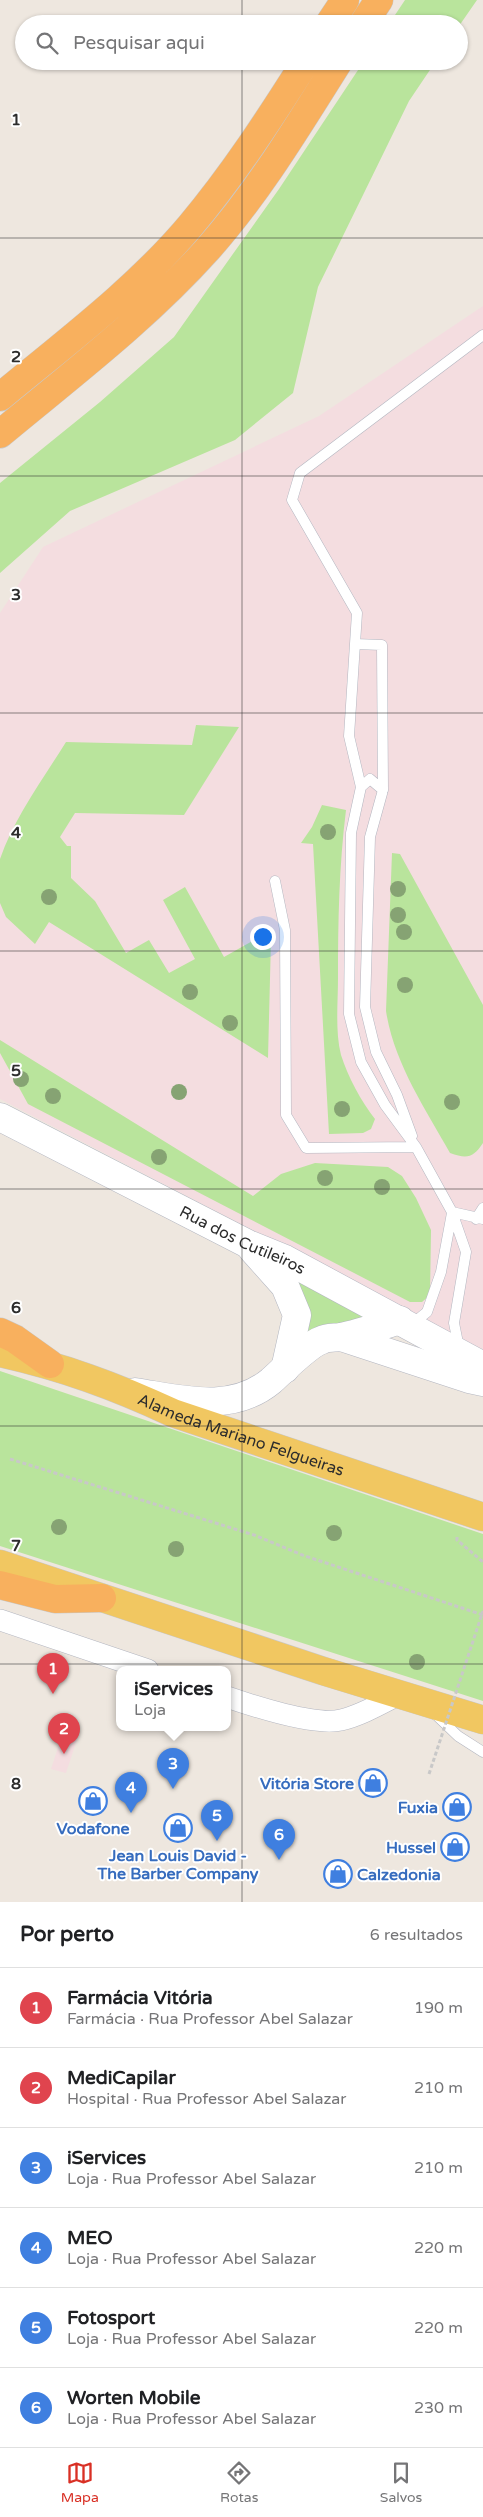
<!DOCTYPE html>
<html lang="pt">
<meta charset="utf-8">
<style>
:root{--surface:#fff;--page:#f6f6f6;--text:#202124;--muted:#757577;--line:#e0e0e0;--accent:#d93025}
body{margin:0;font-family:"Varela Round",sans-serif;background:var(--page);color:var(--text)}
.you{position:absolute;left:262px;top:936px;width:18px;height:18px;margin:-12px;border:4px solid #fff;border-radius:50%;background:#1a73e8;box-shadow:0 0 0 8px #1a73e833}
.badge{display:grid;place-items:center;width:32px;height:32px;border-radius:50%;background:var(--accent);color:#fff;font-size:16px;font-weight:700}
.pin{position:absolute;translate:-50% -41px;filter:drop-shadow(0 1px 2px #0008)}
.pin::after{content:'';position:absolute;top:26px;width:18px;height:15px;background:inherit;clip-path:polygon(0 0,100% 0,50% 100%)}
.popup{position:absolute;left:116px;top:1666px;width:115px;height:65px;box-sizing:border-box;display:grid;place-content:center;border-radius:10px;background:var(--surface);filter:drop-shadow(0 1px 4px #0005);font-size:16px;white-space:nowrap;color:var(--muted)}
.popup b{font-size:19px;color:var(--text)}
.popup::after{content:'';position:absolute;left:50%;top:100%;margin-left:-10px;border:10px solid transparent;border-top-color:var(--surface)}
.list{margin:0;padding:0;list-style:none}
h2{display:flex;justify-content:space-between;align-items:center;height:65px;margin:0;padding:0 20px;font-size:21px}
h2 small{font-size:16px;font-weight:400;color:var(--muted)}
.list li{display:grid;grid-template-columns:32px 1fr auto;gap:15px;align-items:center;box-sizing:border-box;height:80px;padding:0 20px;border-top:1px solid var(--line)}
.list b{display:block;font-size:19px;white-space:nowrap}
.list p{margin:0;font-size:16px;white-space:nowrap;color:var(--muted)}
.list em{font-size:16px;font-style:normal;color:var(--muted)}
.icon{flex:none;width:28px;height:28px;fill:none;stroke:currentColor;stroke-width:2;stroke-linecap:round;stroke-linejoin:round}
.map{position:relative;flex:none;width:483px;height:1902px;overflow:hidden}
.search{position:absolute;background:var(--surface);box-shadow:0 1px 4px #0004;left:15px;right:15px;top:15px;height:55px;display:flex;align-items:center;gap:12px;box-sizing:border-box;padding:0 18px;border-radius:28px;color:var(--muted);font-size:19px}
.sheet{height:545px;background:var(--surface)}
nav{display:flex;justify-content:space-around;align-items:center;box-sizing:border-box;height:70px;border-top:1px solid var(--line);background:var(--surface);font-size:14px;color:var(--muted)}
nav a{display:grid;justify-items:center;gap:2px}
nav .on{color:var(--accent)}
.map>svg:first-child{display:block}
</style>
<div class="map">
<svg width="483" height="1902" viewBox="0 0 483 1902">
<rect width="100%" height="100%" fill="#eee7df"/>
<path fill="#f4dde0" d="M483,306v1044l-483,-251v-486l43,-66 276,-131z
M62,1735l15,5 -11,33 -15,-4z"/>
<path fill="#b9e49c" d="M405,0h72l-18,26v-2h-70z
M364,61h72l-27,40 -91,186 -25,106 -58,47 -165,71 -70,62v-90l100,-81 74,-65 105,-148z
M196,725l43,2 -55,88 -109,-2 -15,24 7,9h4v32l24,23 31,52 23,-13 20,33 26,-14 -32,-59 22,-13 39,70 32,-18h15l-3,119 -219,-136 -14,22 -29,-27 -6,-14v-44c14,-41 43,-80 66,-117l126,3z
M322,805l24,5c-7,56 -8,112 -8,168 0,25 -3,53 3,77 7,22 20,46 34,64l-4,10 -8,4 -34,1 -16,-290 -12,-1 11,-16z
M392,853l8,1 83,151v138c-10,15 -16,16 -33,10 -25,-45 -56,-90 -64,-142z
M0,1040l253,156 28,-22 34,-11 73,4 14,9 14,22 15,32 -1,65 -8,7h-12l-382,-198 -28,-51z
M294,1276l85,43 -71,16 1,-26z
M0,1371l483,163v167l-483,-155z"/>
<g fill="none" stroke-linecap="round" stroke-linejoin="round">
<defs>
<path id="service" d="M355,644l27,1 1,145
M361,787l9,-8 13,11 -13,47 -5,170 11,45 21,43 15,41
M275,881l10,49 1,185 20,33 110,-1
M452,1212l31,7
M476,1219l7,-11
M411,1325l16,-13 14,-40 11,-59
M459,1348l-5,-25 12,-71 -14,-40 -36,-65 -31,-42 -24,-43 -12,-48 2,-181 10,-46 -12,-51 8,-123 -65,-113 8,-27 183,-138
M434,1713l24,23 25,16"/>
<path id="minor" d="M0,1620l148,50
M227,1697c26,9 88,29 114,23 21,-5 41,-17 61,-27"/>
<g id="secondary">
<path id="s1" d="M0,1117l248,127 37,15 198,107"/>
<path d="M252,1249l33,37 12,29 -12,54"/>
<path d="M341,1337l128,42 14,3"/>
<path d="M135,1392c46,7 96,22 136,-11 11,-10 38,-37 51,-41 5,-3 13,-2 19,-3 19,-4 39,-11 59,-17"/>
</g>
<g id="primary">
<path id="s2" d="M0,1353c63,14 115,33 173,60l310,104"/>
<path d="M0,1564l323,107 160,49"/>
</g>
<path id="trunk" d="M329,24l16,-24
M363,24l16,-24
M0,397c65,-54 135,-106 190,-171 43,-51 80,-108 116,-165
M0,434c71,-59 145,-115 207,-184 51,-57 91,-124 132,-189
M0,1332l15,7 35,25
M0,1585l55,14 47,-1"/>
</defs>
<use href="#service" stroke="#b3b6c0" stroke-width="11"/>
<use href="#minor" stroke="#b3b6c0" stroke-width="22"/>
<use href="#secondary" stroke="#b3b6c0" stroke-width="29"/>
<use href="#primary" stroke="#c8c8c8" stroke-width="29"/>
<use href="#trunk" stroke="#c8c8c8" stroke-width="29"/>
<path stroke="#c8c8c8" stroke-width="3" stroke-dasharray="4 2.5" stroke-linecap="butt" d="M10,1459l244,76 51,21 178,59
M457,1537v3l26,22"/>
<use href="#service" stroke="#fff" stroke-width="10"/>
<use href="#minor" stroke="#fff" stroke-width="21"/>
<use href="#secondary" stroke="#fff" stroke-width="28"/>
<use href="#primary" stroke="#f1c761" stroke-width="28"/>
<use href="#trunk" stroke="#f8b05e" stroke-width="28"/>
<path stroke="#c8c8c8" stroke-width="3" stroke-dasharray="4 2.5" stroke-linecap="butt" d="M429,1774l54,-163"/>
</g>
<g fill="#86a373">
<circle cx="328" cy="832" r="8"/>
<circle cx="398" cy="889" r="8"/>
<circle cx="49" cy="897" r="8"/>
<circle cx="398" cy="915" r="8"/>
<circle cx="404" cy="932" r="8"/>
<circle cx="405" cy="985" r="8"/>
<circle cx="190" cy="992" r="8"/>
<circle cx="230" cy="1023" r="8"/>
<circle cx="21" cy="1079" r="8"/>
<circle cx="179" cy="1092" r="8"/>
<circle cx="53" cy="1096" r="8"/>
<circle cx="452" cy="1102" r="8"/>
<circle cx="342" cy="1109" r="8"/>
<circle cx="159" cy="1157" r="8"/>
<circle cx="325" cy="1178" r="8"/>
<circle cx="382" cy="1187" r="8"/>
<circle cx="59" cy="1527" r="8"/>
<circle cx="334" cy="1533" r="8"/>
<circle cx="176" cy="1549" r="8"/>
<circle cx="417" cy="1662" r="8"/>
</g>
<path fill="none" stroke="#2d2d2d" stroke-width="1" stroke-opacity="0.55" d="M242,0v24M242,61v1841M0,238h483M0,476h483M0,713h483M0,951h483M0,1189h483M0,1426h483M0,1664h483"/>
<defs>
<symbol id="shop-ring" viewBox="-11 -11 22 22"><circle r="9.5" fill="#fff" stroke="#3f7fe0" stroke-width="1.5"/><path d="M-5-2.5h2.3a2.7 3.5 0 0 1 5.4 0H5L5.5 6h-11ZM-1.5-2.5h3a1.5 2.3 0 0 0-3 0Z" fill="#3f7fe0"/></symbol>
</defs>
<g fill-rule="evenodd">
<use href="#shop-ring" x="357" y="1767" width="32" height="32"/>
<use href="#shop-ring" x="77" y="1785" width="32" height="32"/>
<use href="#shop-ring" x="441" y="1791" width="32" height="32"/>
<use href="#shop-ring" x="162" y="1812" width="32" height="32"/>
<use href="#shop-ring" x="439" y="1831" width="32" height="32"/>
<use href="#shop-ring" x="322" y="1858" width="32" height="32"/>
</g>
<g text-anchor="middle" stroke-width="4" stroke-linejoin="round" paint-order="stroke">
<g font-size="16" fill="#2d2d2d" stroke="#fff">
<text dy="6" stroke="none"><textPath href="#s1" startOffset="272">Rua dos Cutileiros</textPath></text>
<text dy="6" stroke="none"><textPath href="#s2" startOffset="255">Alameda Mariano Felgueiras</textPath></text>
</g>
<g font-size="16" font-weight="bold" fill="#366cbe" stroke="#fff" text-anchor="end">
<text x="354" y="1789">Vitória Store</text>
<text x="438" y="1813">Fuxia</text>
<text x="93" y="1834" text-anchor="middle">Vodafone</text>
<text x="436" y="1853">Hussel</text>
<text x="178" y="1861" text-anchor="middle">Jean Louis David -<tspan x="178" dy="18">The Barber Company</tspan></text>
<text x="357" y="1880" text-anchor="start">Calzedonia</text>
</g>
</g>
<g font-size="16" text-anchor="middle" font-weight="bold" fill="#2d2d2d" stroke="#fff" stroke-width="4" stroke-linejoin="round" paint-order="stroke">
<text x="16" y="125">1</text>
<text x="16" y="362">2</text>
<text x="16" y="600">3</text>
<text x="16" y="838">4</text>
<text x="16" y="1076">5</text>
<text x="16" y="1313">6</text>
<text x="16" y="1551">7</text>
<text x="16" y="1789">8</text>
</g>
</svg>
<div class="you"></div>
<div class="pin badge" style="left:53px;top:1694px;background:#e0444e">1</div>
<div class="pin badge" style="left:64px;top:1754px;background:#e0444e">2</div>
<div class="pin badge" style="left:173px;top:1789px;background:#3f7fe0">3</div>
<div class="popup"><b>iServices</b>Loja</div>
<div class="pin badge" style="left:131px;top:1813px;background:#3f7fe0">4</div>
<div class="pin badge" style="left:217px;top:1841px;background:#3f7fe0">5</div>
<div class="pin badge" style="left:279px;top:1860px;background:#3f7fe0">6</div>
<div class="search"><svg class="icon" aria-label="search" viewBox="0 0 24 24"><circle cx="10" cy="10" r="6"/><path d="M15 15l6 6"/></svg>Pesquisar aqui</div>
</div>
<section class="sheet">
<h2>Por perto<small>6 resultados</small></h2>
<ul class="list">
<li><span class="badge" style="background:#e0444e">1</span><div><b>Farmácia Vitória</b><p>Farmácia · Rua Professor Abel Salazar</p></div><em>190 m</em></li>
<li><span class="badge" style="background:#e0444e">2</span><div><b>MediCapilar</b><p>Hospital · Rua Professor Abel Salazar</p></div><em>210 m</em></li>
<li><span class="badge" style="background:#3f7fe0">3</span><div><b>iServices</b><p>Loja · Rua Professor Abel Salazar</p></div><em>210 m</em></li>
<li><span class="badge" style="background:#3f7fe0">4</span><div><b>MEO</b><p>Loja · Rua Professor Abel Salazar</p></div><em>220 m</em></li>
<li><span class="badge" style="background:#3f7fe0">5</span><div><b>Fotosport</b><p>Loja · Rua Professor Abel Salazar</p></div><em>220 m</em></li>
<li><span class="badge" style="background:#3f7fe0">6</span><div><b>Worten Mobile</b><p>Loja · Rua Professor Abel Salazar</p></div><em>230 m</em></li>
</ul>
</section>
<nav>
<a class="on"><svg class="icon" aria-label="map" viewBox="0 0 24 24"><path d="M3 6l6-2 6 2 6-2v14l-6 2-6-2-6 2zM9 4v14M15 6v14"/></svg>Mapa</a>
<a><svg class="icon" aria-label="directions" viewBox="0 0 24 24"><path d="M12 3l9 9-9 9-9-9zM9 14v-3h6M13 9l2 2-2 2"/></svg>Rotas</a>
<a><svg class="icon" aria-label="saved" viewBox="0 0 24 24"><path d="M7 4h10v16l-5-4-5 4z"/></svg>Salvos</a>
</nav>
